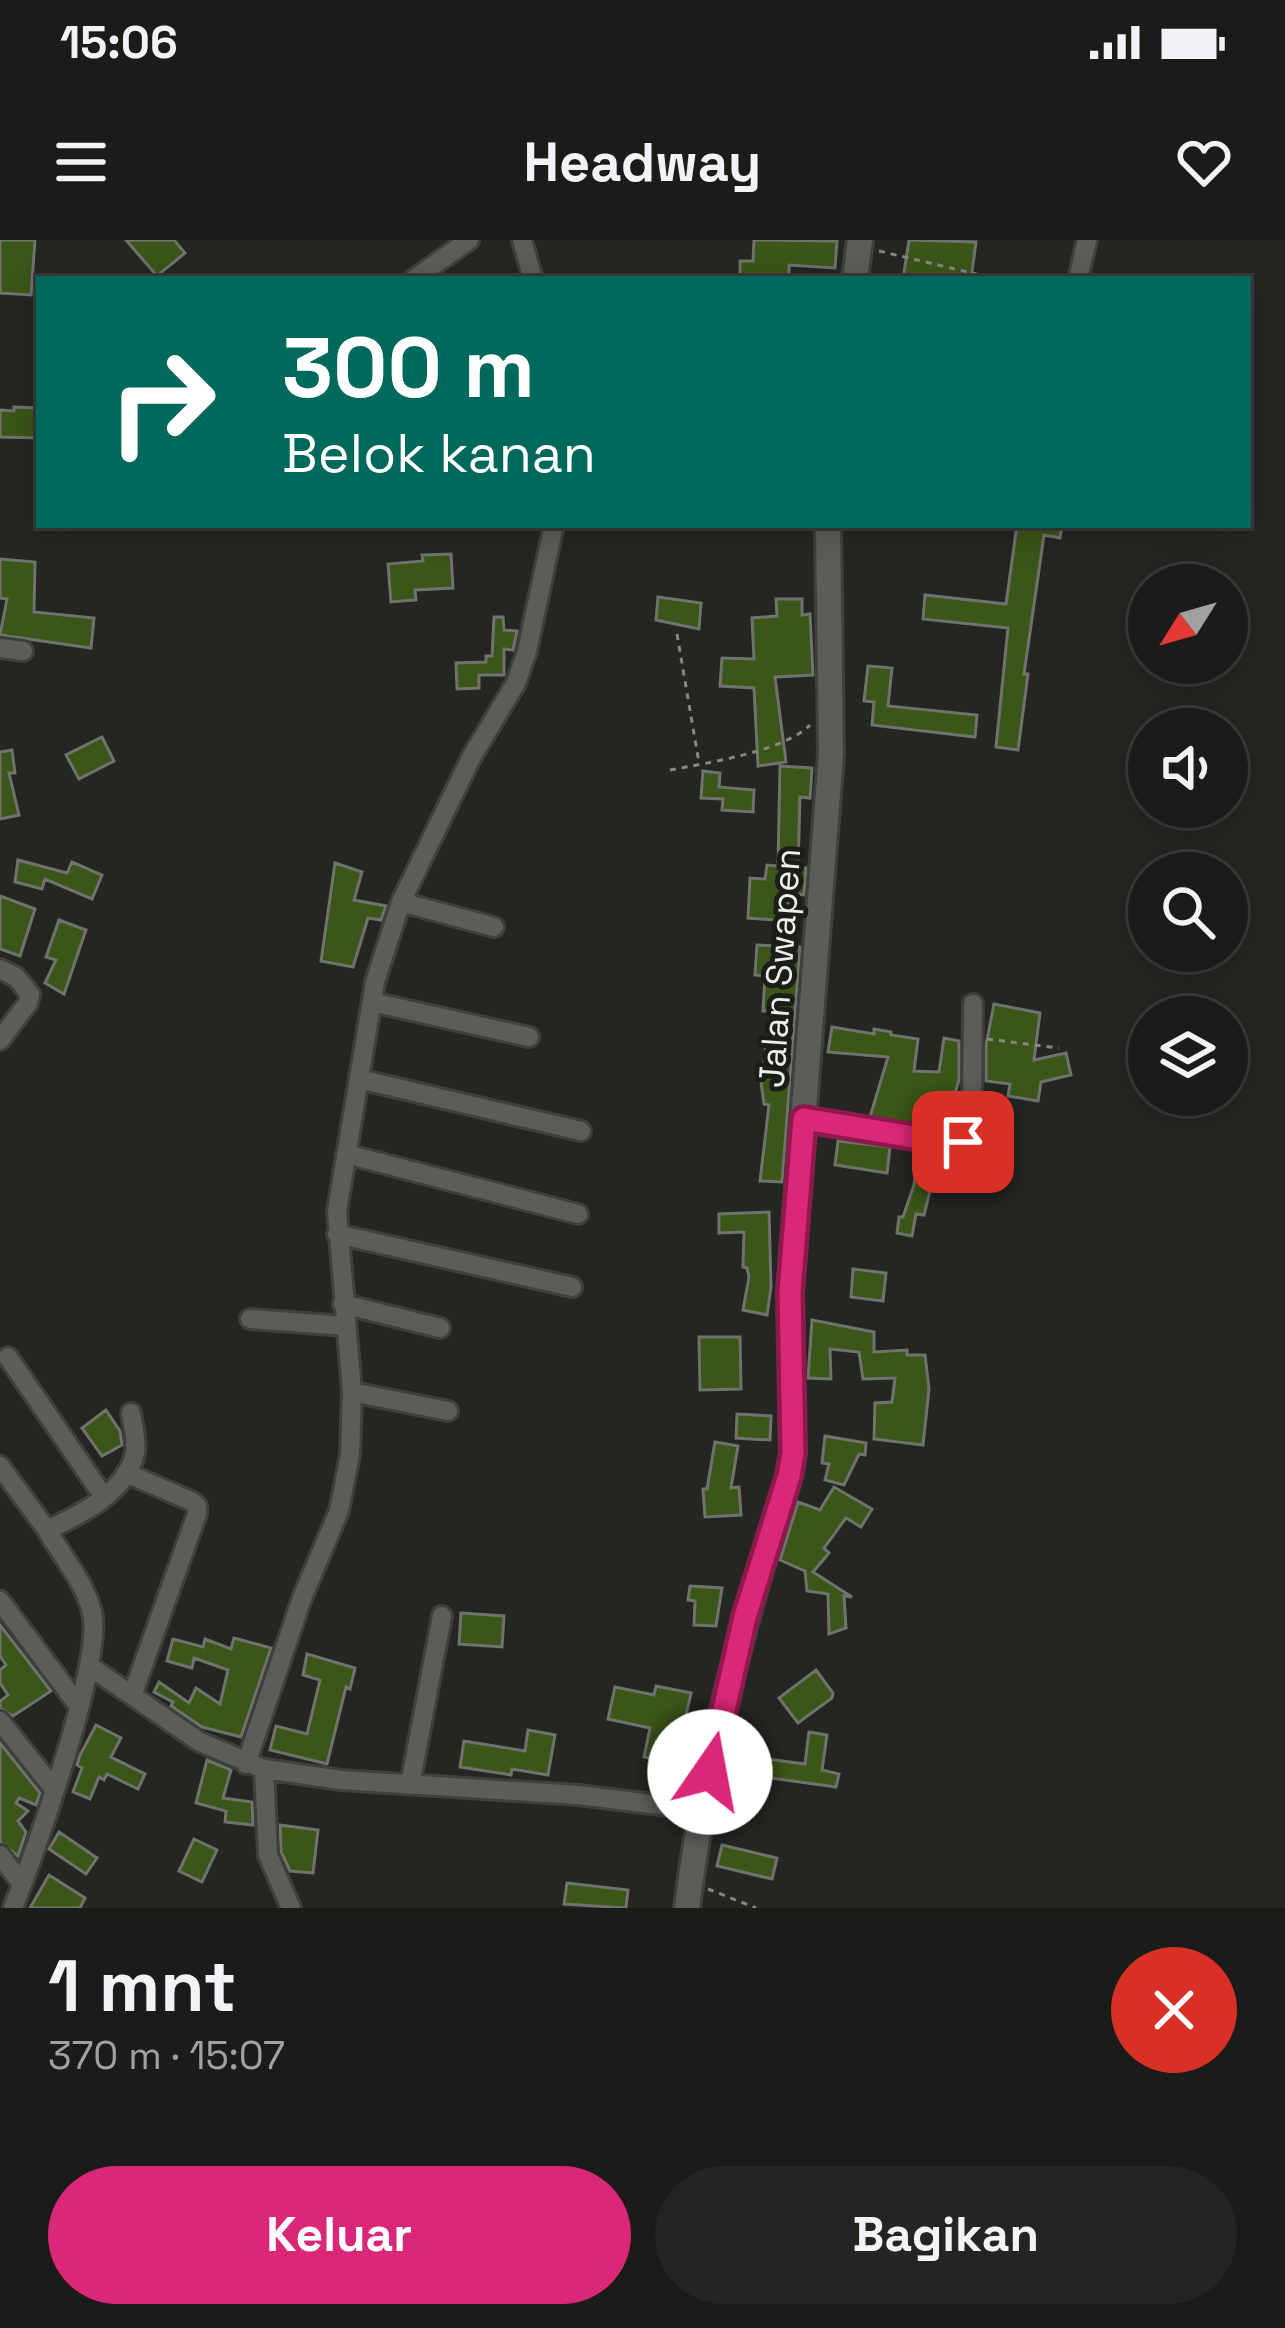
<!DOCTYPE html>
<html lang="id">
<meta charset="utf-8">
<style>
:root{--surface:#1b1c1a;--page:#242523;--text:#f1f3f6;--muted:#a0a1a2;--line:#393a39;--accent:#db2777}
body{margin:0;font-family:"Space Grotesk",sans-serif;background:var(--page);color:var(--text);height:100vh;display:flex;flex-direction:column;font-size:45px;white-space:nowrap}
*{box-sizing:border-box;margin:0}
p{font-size:39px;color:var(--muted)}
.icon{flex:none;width:66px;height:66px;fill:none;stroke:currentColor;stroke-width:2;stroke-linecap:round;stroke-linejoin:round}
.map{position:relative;height:1668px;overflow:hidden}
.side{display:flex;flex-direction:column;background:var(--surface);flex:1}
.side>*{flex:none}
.top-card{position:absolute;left:36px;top:36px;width:1215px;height:252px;border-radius:0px;box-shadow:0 6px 30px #0003,0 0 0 3px var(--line);background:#00695c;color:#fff;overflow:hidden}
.needle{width:78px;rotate:233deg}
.fabs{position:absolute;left:1128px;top:324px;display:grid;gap:24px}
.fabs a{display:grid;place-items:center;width:120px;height:120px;border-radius:50%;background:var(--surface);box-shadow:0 6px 30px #0003,0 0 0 3px var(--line);font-size:60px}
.pin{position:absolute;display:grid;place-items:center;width:102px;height:102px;color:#fff;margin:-51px;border-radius:24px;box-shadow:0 6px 18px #0006}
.me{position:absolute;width:132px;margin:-66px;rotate:12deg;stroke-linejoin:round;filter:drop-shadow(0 0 9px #0008)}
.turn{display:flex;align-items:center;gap:42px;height:252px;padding:0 48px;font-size:54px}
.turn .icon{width:156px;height:156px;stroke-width:2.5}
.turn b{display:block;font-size:84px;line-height:102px}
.round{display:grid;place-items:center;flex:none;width:126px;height:126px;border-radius:63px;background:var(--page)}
.overview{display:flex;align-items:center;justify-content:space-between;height:204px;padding:0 48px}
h1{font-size:72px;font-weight:800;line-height:90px}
.button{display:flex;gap:24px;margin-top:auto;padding:24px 48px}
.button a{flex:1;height:138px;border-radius:72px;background:var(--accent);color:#fff;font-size:48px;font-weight:800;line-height:138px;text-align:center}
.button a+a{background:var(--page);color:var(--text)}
.status{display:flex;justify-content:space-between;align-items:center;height:84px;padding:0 60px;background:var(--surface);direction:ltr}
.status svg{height:33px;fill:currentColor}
header{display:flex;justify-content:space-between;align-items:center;height:156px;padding:0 48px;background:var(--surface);font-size:54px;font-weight:800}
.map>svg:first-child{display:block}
.building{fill:#3a5618;stroke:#6f726d;stroke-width:3}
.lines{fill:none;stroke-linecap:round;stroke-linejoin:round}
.minor-casing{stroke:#3e403d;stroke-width:24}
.secondary-casing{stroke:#3e403d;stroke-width:30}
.path{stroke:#858783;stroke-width:3;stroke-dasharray:6 6;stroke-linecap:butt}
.minor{stroke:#5a5d58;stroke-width:18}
.secondary{stroke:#5a5d58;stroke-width:24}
.route-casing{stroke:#8e194d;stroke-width:30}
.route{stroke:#db2777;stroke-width:21}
.labels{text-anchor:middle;stroke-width:10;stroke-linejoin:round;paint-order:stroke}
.street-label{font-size:36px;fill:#eceeeb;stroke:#1b1d19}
</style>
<div class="status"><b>15:06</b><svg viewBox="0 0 49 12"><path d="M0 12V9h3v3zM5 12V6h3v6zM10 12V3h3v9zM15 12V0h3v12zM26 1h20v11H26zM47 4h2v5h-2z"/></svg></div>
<header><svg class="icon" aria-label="menu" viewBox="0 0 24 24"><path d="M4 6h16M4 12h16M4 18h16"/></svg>Headway<svg class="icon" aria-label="heart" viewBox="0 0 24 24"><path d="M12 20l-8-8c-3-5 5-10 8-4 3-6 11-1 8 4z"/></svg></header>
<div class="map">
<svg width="1285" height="1668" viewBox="0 0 1285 1668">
<rect width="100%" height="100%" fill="#242622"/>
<!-- building -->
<path class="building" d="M0,0H35L31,55L0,53Z
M126,0H174L185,13L157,36Z
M754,0L837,1L835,28L789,25V39H740V21H753Z
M909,0L976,2L971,39H903Z
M14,167L39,168V198L0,197V170L14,171Z
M1017,285H1062L1060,298L1044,295L1024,434H1028L1018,510L996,507L1008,388L923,379L925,355L1006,364Z
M451,314L453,348L415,350L416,360L391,362L388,324L423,321L422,315Z
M0,319L35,322L34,372L94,378L91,408L0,395L7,359L0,358Z
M658,357L701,363L699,389L656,380Z
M776,359H802V375L810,374L813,435L775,437L786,522L758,526L754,448L720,446L722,418L754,419L752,378L777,376Z
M494,377H503L504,390L517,391L513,410L504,409V435H479V448L457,449L456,423L486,422V416H492Z
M868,426L892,428L888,466L977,475L975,497L872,485L874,462L864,461Z
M102,497L114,521L79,539L66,515Z
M12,510L15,533H9L19,575L0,579V512Z
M780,526L812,528L810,558L800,557L798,628H806L804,655L789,654L788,681L748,678L750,638L765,639L767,625L778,626Z
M703,531L720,533L719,547L754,550L753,572L722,570L723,559L701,558Z
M18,620L67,633L72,622L102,635L92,659L45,639L42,649L15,642Z
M335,623L362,632L354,660L386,666L381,680L368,678L353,727L321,721Z
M0,656L35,669L20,716L0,709Z
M59,680L86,690L64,754L45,743L56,720L46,717Z
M757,705L800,707L782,942L760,941L769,865L764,864L761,842L771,771H763L765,736L755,735Z
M994,764L1040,773L1034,820L1066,813L1071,835L1041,842L1038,861L1008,856L1010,844L986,841V805Z
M832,787L874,794V789L891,792V795L918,799L914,831L939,832L944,798L959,801V840L950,870L953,871L949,890L870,877L888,817L828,812Z
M838,901L890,907L887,933L835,925Z
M918,912L954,918L971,913L982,915L979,932L950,921L947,945L932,943L924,975L916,974L912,996L897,993L899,977H903L914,945Z
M769,972L771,1047L767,1075L743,1070L749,1037L747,1028L743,1027L744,992L719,993V974Z
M853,1029L886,1033L883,1061L851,1057Z
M812,1080L874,1092V1112L907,1110V1115H925L929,1149L923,1205L874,1199L875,1163L892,1162L895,1138L863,1139L859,1112L830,1109L831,1139L808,1138Z
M699,1097H740L741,1149L700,1150Z
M106,1170L120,1191L122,1205L102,1216L82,1188Z
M737,1174L771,1176L770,1200L736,1198Z
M825,1196L866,1203L865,1215L859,1214L844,1245L825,1240L829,1224L822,1223Z
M715,1202L738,1206L731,1248L739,1247L741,1275L705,1277L703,1249H707Z
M834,1247L872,1269L861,1287L846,1278L824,1308L829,1313L813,1332L852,1357L844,1356L846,1388L829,1394L828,1354L807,1351L805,1331L780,1320L798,1262L820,1270Z
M690,1346L722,1348L716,1386L694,1385L695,1361L688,1360Z
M461,1373L504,1376L502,1407L459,1404Z
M0,1385L51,1451L13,1476L0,1468V1461L8,1455L0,1443V1430L6,1425L0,1416Z
M234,1398L271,1408L241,1497L202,1487L171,1466L173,1462L154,1452L159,1442L189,1463L196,1448L220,1464L228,1430L194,1418L192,1428L167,1421L173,1399L203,1407L205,1399L231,1409Z
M307,1414L355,1428L350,1449L346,1447L327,1524L270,1510L276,1486L307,1494L320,1440L303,1435Z
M816,1430L833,1453L832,1458L798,1483L779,1458Z
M656,1446L691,1453L675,1523L644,1517L650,1488L608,1479L615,1447L654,1455Z
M96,1485L121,1498L111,1517L145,1534L138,1549L107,1534L104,1540L99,1537L90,1559L73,1552L82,1528L77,1525L80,1515Z
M528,1490L555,1495L548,1535L512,1529L511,1535L460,1527L464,1501L525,1511Z
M809,1492L827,1495L822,1530L839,1534L836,1547L750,1535L752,1517L805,1524Z
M0,1503L40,1553L36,1565L19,1558L16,1563L28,1571L18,1581L26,1592L18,1616L0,1602Z
M207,1520L231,1530L223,1558L252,1562L253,1585L225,1582L226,1571L196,1563Z
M280,1585L318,1590L313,1633L290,1631L281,1612Z
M59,1592L97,1618L86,1634L49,1609Z
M194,1599L217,1610L202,1642L179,1631Z
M722,1605L777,1618L772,1639L717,1626Z
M49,1635L85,1658L80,1668H30Z
M567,1643L628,1650L626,1668L564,1664Z"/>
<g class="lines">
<!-- minor casing -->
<g class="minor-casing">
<path id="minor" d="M522,0L533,39
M414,39L469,0
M1078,39L1087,0
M0,408L23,411
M401,662L494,687
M0,729L16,737L30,754L28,763L0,800
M372,762L529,797
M359,839L581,891
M804,879L956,905L963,902L972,870L973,764
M346,914L578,974
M337,994L572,1047
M343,1064L440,1088
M250,1079L346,1086
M8,1117L104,1257
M352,1152L448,1171
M0,1226L47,1290
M126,1233L191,1261L197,1266V1274L133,1453
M0,1361L78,1465
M89,1426L200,1502L264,1529L341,1540L578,1555L701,1570
M0,1481L54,1549
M246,1524L302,1358L339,1271L350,1215L352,1152L337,971L375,742L401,662L471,518L516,443L527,411L554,285
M264,1529L268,1615L291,1668
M410,1545L442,1376
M0,1615L22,1644
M13,1668C34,1615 104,1420 92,1372C85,1343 62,1316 47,1290C80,1275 127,1252 135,1213C137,1200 133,1186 131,1173"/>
</g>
<!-- secondary casing -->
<g class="secondary-casing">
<path id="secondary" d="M855,39L860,0
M687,1668C705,1520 744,1377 789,1236L793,1213L790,1052L831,514L828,285"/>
</g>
<!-- path -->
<path class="path" d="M879,11L989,37
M677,394L699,523
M670,530C707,523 785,511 810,485
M987,799L1059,808
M708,1649L756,1668"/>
<!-- minor -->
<use href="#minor" class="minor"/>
<!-- secondary -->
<use href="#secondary" class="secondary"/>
</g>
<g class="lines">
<!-- route casing -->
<g class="route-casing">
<path id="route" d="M710,1532L745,1377L789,1236L793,1213L790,1052L804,879L956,904L963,902"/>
</g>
<!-- route -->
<use href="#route" class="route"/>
</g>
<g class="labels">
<!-- street labels -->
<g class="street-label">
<text transform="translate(779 728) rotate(-86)" y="13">Jalan Swapen</text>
</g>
</g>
</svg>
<div class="fabs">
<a><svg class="needle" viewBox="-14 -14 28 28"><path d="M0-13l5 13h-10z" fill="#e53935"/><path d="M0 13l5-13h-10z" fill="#a0a1a2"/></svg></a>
<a><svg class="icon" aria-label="sound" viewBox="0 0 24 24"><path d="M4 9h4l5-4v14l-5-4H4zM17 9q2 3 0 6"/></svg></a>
<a><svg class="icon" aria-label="search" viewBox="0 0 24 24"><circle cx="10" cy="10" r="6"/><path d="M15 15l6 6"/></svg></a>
<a><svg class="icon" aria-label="layers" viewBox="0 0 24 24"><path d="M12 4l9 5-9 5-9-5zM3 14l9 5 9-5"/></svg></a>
</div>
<div class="pin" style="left:963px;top:902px;background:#d93025"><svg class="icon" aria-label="arrive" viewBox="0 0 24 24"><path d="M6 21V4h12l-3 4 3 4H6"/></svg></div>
<svg class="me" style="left:710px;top:1532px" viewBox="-20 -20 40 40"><circle r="19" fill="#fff"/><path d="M0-13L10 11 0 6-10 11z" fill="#db2777"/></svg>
<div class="top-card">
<div class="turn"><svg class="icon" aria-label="right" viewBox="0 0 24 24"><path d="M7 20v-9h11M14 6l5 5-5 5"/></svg><div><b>300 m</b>Belok kanan</div></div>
</div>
</div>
<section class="side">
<div class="overview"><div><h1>1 mnt</h1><p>370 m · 15:07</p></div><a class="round" style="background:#d93025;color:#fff"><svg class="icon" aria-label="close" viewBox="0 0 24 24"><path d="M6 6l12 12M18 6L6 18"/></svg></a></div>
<div class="button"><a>Keluar</a><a>Bagikan</a></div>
</section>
